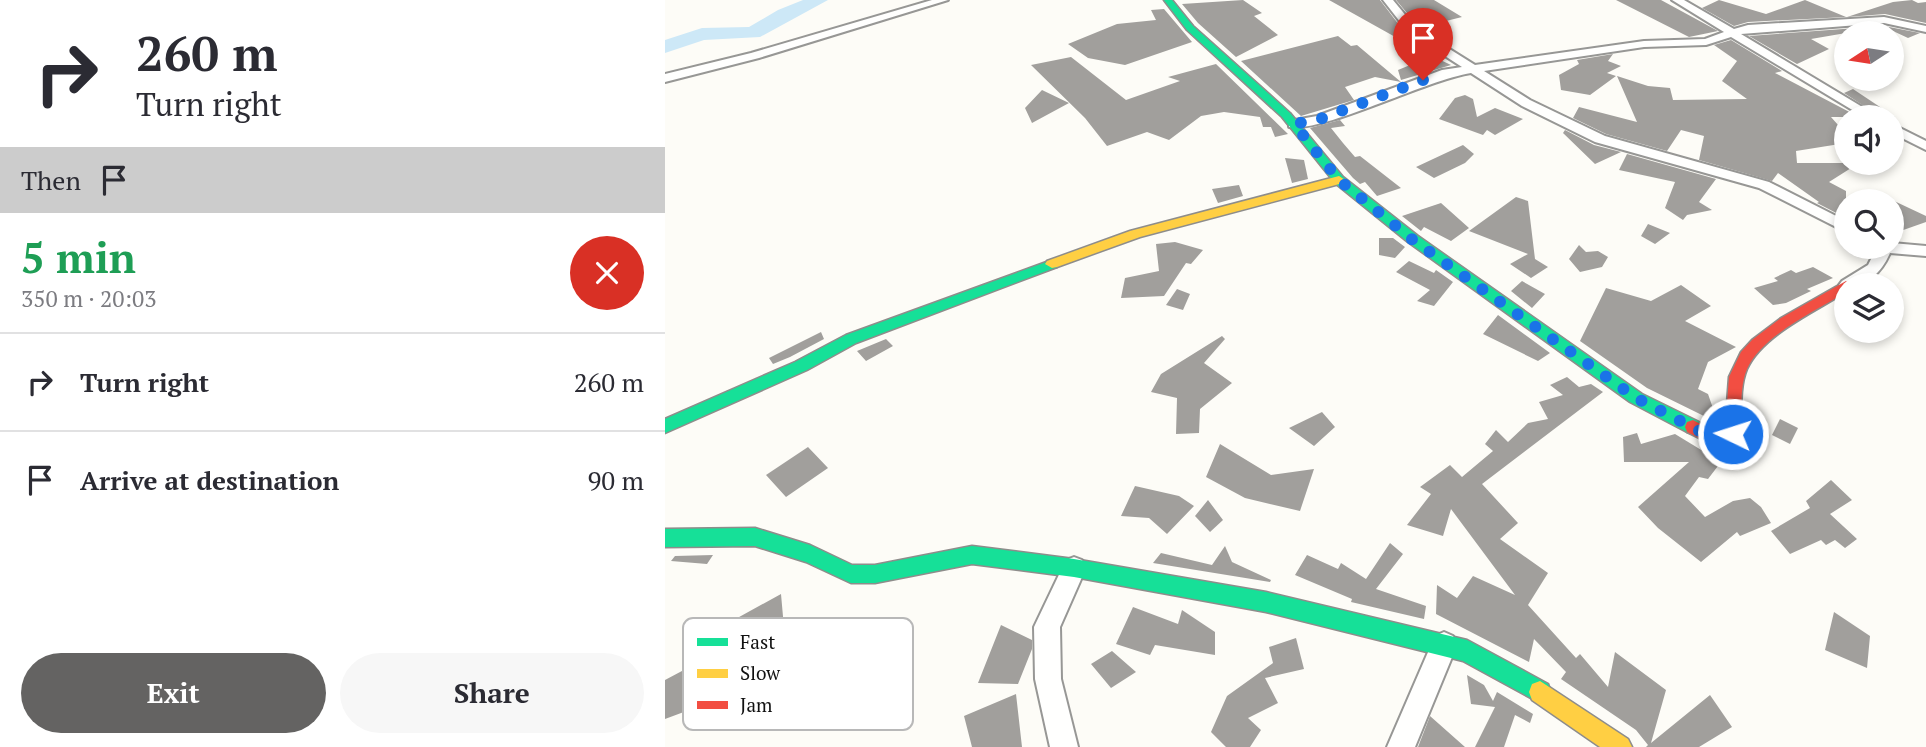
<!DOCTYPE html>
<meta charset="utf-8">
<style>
:root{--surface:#fff;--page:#f7f7f7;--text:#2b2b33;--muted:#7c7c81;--line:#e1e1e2;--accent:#646362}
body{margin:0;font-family:"PT Serif",serif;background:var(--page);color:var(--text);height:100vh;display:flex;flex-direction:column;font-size:26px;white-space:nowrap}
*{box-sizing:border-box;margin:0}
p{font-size:23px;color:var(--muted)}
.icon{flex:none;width:38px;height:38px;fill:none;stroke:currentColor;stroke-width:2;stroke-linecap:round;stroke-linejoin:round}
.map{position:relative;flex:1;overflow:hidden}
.side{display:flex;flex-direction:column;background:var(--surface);width:665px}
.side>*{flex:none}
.top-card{background:#fff;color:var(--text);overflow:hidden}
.needle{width:46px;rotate:258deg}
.tools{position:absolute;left:1169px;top:21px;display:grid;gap:14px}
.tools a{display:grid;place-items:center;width:70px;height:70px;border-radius:50%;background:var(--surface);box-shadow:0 4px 10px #0003;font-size:35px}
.pin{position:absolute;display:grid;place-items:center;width:60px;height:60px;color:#fff;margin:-72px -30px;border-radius:50% 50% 50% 0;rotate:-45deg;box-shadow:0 0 7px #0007}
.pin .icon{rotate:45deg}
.me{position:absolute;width:77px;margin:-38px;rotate:274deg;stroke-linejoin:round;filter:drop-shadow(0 0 5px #0008)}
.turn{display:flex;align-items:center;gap:24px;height:147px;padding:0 21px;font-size:32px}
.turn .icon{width:91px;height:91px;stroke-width:2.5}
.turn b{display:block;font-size:49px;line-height:60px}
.then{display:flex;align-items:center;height:66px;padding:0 21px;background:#0003;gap:14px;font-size:26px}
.round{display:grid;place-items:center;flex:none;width:74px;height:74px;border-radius:37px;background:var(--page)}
.head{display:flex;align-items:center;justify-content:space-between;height:119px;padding:0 21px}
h1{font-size:42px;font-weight:700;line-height:52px;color:#1e9e55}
.cta{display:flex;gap:14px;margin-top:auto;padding:14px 21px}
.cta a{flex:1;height:80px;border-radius:42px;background:var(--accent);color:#fff;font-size:28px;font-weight:700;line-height:80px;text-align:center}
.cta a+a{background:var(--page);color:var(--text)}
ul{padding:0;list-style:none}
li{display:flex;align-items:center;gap:21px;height:98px;padding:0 21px;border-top:2px solid var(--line)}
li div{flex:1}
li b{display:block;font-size:26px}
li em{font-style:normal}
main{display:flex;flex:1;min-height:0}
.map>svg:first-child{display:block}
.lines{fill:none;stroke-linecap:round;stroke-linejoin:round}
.river{fill:#cde8f7;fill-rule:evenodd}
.building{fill:#a19f9c}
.street-casing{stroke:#979795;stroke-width:4}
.fast-casing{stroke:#8e8d8b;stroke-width:3}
.slow-casing{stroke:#8e8d8b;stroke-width:3}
.jam-casing{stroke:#8e8d8b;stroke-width:3}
.street{fill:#fffffe;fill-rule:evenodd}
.fast{fill:#16e098;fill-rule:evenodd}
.slow{fill:#ffcf43;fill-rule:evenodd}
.jam{fill:#f24e42;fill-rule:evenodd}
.route{stroke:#1a73e8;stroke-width:12;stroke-dasharray:0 21.6}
.key{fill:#fff;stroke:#b8b8b8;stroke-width:2}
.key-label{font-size:19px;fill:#111}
</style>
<main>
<section class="side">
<div class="top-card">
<div class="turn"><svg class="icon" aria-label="right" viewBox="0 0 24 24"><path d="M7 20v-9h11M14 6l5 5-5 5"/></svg><div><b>260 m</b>Turn right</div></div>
<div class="then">Then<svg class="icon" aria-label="arrive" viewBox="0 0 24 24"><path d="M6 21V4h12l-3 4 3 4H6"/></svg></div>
</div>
<div class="head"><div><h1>5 min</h1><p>350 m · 20:03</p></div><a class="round" style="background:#d93025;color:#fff"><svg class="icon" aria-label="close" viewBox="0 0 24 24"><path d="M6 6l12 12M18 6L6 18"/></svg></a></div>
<ul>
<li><svg class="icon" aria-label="right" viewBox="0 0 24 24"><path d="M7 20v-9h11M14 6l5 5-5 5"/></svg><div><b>Turn right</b></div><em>260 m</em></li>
<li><svg class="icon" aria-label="arrive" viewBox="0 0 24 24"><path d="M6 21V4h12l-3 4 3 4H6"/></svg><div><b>Arrive at destination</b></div><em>90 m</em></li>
</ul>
<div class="cta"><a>Exit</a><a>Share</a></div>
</section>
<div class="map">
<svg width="1261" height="747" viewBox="0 0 1261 747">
<rect width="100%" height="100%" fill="#fdfcf7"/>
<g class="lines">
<!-- river -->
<path class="river" d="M138,0H163L95,37L39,40L0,53V40L37,28L84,27L113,10Z"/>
</g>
<!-- building -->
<path class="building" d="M578,0L597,13L589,16L613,35L571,57L533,23L517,4Z
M664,0H715L741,34L751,41L741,43Z
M731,0H769L797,17L765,25L784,33L769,37L753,26Z
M951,0H996L1053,31L1024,37Z
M1054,0L1101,14L1140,0L1181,17L1083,22L1069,26L1037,8Z
M1247,0L1253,3L1261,2V23L1220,14L1182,17L1228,2Z
M499,9L527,42L460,65L423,58L403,44L452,24L491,20L486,10Z
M1219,26L1255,33L1243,38L1228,31L1181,33L1146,39L1164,49L1132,64L1084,36Z
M673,36L686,46L692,45L736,82L710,77L680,87L689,100L636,116L576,61Z
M1066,40L1117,71L1110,73L1194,117H1166L1181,134V143L1131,151L1132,163H1194L1164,182L1181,191V218L1152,203L1154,202L1113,173L1107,181L1034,160L1039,136L1016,130L1002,151L941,134L908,118L914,107L972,122L952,76L983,86L1005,88L1008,100L1082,99L1057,81L1072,61L1049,45Z
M948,54L943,61L956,66L942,73L951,76L925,95L896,90L894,75L914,64L912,60Z
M767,56L786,65L736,80L733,70Z
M406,57L461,100L515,81L503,77L551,64L623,134L610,137L606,127H598L595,117L559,112L536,116L504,140L482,132L442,146L420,118L366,65Z
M1188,89L1230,117H1216L1179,93Z
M377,90L404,103L367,123L360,108Z
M800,95L808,99L812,117L830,108L858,119L830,135L822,130L818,135L774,119L790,98Z
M675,120L680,126L666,128L678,143L690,157L695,156L736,188L712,196L700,182L695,184L688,178L645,128Z
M900,130L929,145L956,152L930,164L898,133Z
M798,145L809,154L800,163L769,178L751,167Z
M962,154L1051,179L1034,202L1047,210L1022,215L1018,220L1000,208L1010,182L954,170Z
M620,158L639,160L643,179L627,183Z
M574,185L578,196L553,203L547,189Z
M851,197L863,201L870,259L883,267L866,278L845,264L863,254L804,231Z
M1227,200L1261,216V222L1227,234Z
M776,203L804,228L786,241L759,227L756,231L737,216Z
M983,224L1005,233L990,244L976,236Z
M714,238H728L740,247L730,258L714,255Z
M510,242L538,250L526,264L521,263L499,296L456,298L460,278L494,271L491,244Z
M914,245L921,252L933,251L943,257L937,267L915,272L904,259Z
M744,261L769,273L771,270L788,282L769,306L752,301L765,290L731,272Z
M1148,267L1168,278L1142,289L1146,291L1121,303L1108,305L1089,288L1113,281L1109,278L1126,270L1131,273Z
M857,281L880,294L867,308L846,291Z
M1016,285L1046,306L1020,321L1071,347L1043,362L1033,389L1043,394L1050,414L1043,418L982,388L915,341L941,288L986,301Z
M512,289L525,294L518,310L501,305Z
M833,315L885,353L873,361L818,334Z
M156,332L159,339L125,357L108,364L104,358Z
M557,336L560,339L539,363L567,383L535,409L534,433L511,434L512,398L486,392L496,374Z
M221,339L228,346L201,361L192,351Z
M902,377L914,387L926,384L938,392L817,484L853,523L835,539L883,573L863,605L911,658L915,654L943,687L950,652L1001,690L986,743L1045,695L1067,727L1034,747H981L983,745L971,730L896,679L901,672L869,639L864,662L771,614L772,585L792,598L808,576L850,595L786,509L778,536L742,525L766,494L755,487L785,465L797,477L828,451L820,444L831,430L843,442L863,423L883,419L874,402L898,395L885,385Z
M657,412L670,427L649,446L624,428Z
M1115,419L1133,428L1125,444L1107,435Z
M972,433L976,444L1010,434L1056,462L1043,479L1034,477L1020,496L1040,517L1068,501L1085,498L1096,507L1106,523L1075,536L1072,532L1036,562L993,528L973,507L1024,462H959L958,437Z
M555,444L606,475L649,469L635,511L580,498L541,477Z
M143,447L163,468L121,497L101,475Z
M1166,480L1187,500L1165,514L1192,539L1180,548L1170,540L1161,545L1156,540L1125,554L1106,531L1145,508L1141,501Z
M470,486L514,496L529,506L502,534L484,518L456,516Z
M543,500L558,520L545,532L530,516Z
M725,543L738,554L711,589L761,606L759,619L686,602L687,599L630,575L642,555L673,569L676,563L701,579Z
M560,546L567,562L606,580L605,582L488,563L496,553L547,565Z
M48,555L42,564L6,561L10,556Z
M116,594L120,639L65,668L47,632Z
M468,607L513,624L517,610L550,632V655L490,645L485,655L451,644Z
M1169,612L1205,636L1202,668L1160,650Z
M336,625L367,640V649L353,684L313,683Z
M631,638L639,669L600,678L613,703L583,718L596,730L585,747H561L546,732L562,696L608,663L604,647Z
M447,651L471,672L446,688L426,664Z
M32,663L43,703L0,719V680Z
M802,675L819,685L828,701L832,692L868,714L865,723L850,715L839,747H810L830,707L806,704Z
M351,694L357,747H307L299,716Z
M765,716L800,747H753Z"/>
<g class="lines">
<!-- street casing -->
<g class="street-casing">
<path id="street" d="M267,0H283L94,58L0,82V74L86,53Z
M718,0H728L751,28L810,65L979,41L1040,39L1059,32L1007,0H1019L1069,29L1083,25L1219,17L1261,26V32L1219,23L1076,34L1214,117H1199L1066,37L1041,45L979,47L819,71L865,100L940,136L1104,182L1181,221V232L1094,188L930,142L857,106L806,73C761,80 658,133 624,127V121L652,116L777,70L797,67L743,32Z
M1227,124L1261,141V150L1227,133Z
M1227,243L1261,246V256L1225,253C1216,273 1204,285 1181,285V290L1177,289L1174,285L1177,281L1203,265L1210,251L1207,247H1227Z
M409,557L417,560L421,568L395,627L396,679L413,747H385L370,679L369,627L401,560Z
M779,632L788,636L792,645L750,747H722L770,636Z"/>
</g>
<!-- fast casing -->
<g class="fast-casing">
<path id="fast" d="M499,0H507L528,26L625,113L678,177L753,236L977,394L1034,422L1036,427L1034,432L1028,434L1022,432L965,402L743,242L670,183L617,117L522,30Z
M387,260L394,264L392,267L191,343L142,370L0,433V419L130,362L181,335Z
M90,528L145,545L187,565H210L307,546L409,559L601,592L802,640L883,684L886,692L883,700L875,703L798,661L601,612L409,577L307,564L210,583H186L141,562L90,546L0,547V529Z"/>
</g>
<!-- slow casing -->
<g class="slow-casing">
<path id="slow" d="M674,176L680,180L678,183L475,237L392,267L387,268L380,264L382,261L465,231Z
M875,681L963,739L967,747H935L867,700L864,692L867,684Z"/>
</g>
<!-- jam casing -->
<g class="jam-casing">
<path id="jam" d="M1181,281L1188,285H1181V292C1151,311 1097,335 1082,369C1074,388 1077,413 1076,434L1074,439L1054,448L1022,432L1020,427L1022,422L1028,420L1054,433L1060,430L1064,377L1076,352L1087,340L1116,318Z"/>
</g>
<!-- street -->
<use href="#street" class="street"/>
<!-- fast -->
<use href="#fast" class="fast"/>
<!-- slow -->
<use href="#slow" class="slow"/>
<!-- jam -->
<use href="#jam" class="jam"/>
</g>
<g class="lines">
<!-- route -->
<path class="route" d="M758,80L655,119L629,124L674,180L748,240L971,398L1054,441L1068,434"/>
</g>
<!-- legend -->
<rect x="18" y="618" width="230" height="112" rx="10" class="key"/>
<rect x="32" y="638" width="31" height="8" fill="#16e098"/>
<rect x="32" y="669" width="31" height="9" fill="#ffcf43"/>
<rect x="32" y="701" width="31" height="8" fill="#f24e42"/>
<g class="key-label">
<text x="75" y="649">Fast</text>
<text x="75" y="680">Slow</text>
<text x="75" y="712">Jam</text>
</g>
</svg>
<div class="tools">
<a><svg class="needle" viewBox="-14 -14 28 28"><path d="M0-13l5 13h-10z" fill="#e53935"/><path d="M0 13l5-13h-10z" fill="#7c7c81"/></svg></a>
<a><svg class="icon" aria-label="sound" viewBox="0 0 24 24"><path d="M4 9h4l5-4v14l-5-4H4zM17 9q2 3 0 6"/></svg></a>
<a><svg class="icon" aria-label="search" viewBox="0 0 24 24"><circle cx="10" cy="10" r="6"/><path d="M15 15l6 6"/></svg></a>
<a><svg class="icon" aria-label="layers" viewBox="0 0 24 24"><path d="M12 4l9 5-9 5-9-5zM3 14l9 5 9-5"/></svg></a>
</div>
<div class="pin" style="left:758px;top:80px;background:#d93025"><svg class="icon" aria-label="arrive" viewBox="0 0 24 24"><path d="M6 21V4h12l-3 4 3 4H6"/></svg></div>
<svg class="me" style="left:1068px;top:434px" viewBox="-20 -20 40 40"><circle r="17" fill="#1a73e8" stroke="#fff" stroke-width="3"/><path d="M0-11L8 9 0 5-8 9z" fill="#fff"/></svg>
</div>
</main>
